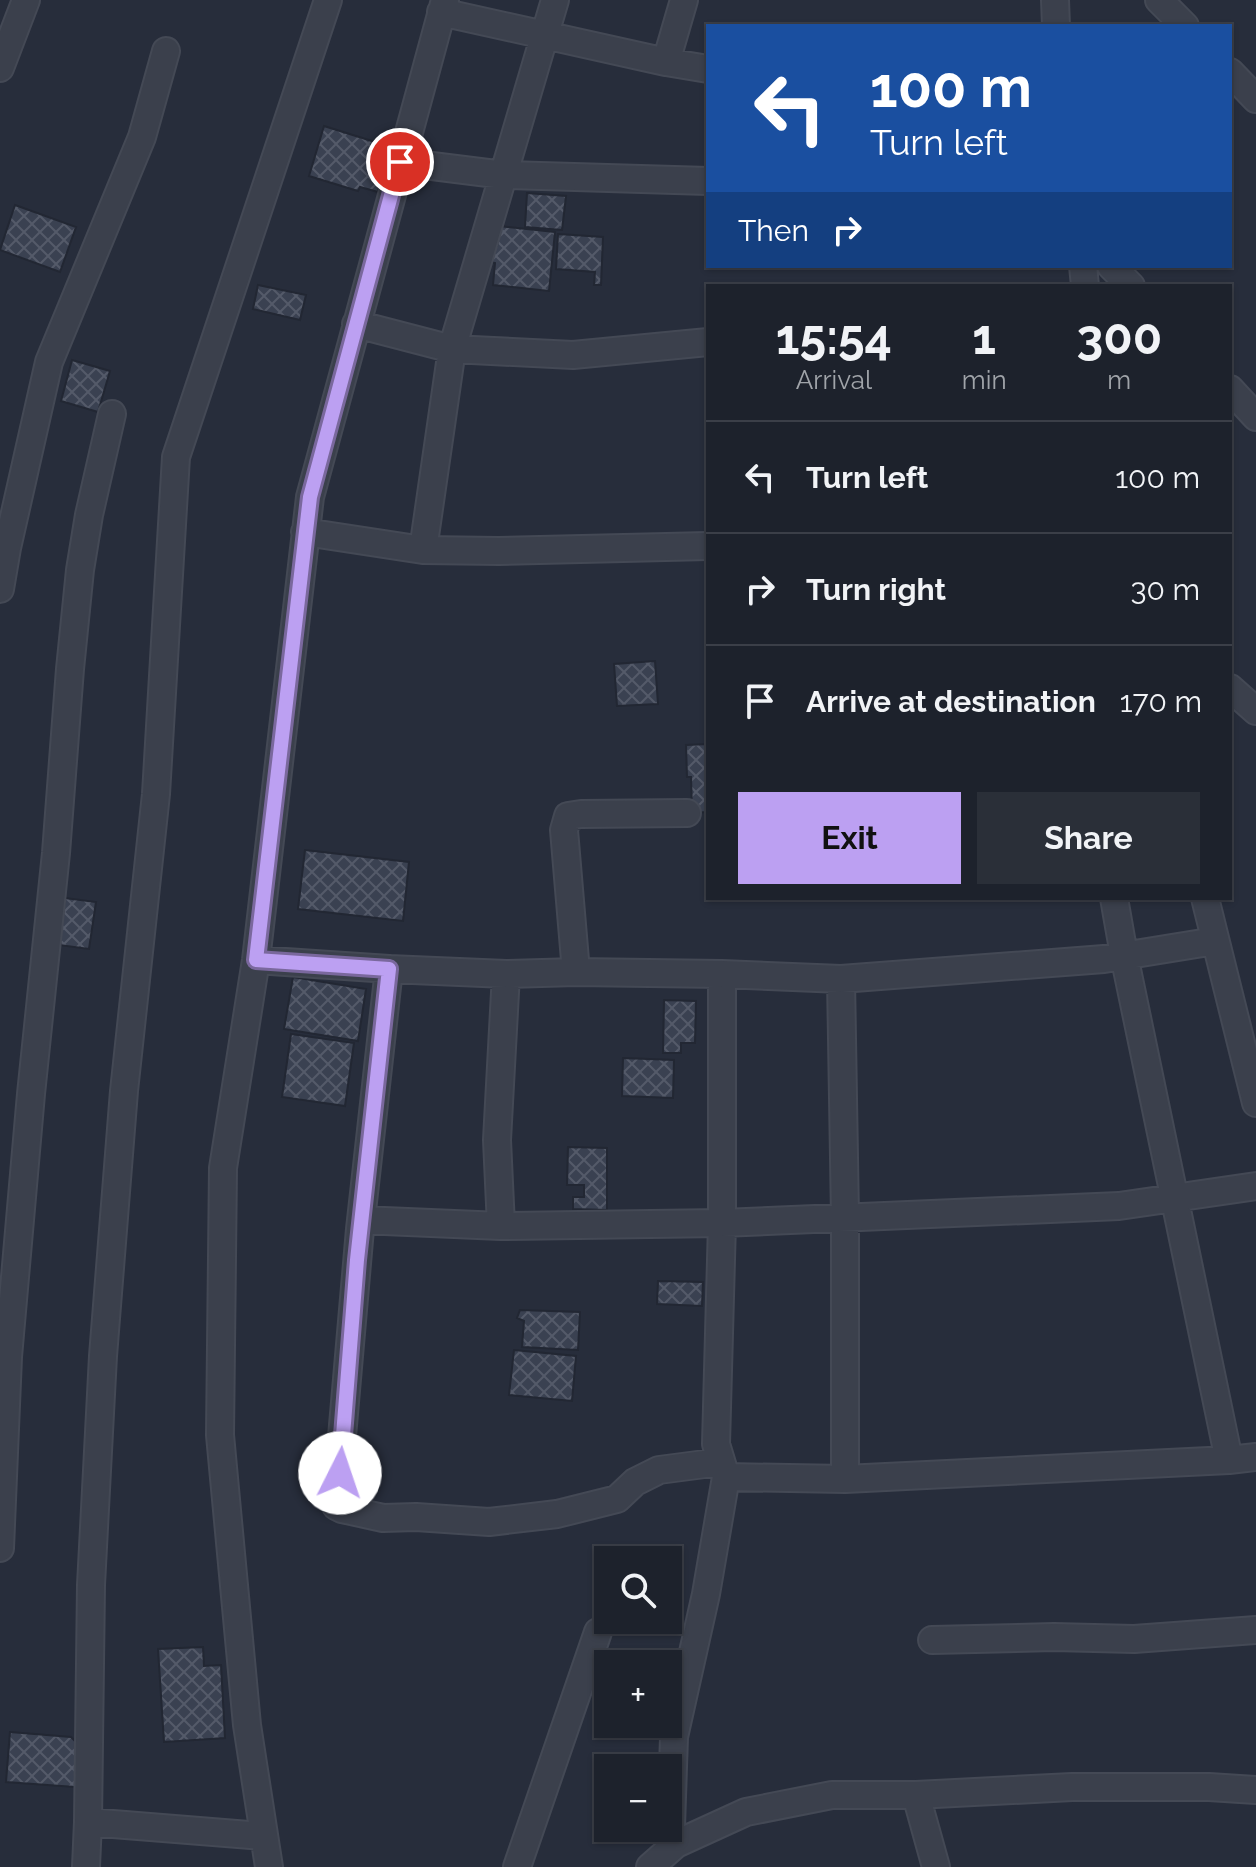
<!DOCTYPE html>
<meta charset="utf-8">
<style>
:root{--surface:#1d222c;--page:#2a2f38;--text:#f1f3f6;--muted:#a0a4a9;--line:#3b3f48;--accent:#bca0f2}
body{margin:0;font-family:Raleway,sans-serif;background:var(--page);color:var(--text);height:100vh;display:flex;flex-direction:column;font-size:30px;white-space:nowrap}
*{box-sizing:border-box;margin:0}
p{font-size:26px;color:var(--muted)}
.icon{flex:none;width:44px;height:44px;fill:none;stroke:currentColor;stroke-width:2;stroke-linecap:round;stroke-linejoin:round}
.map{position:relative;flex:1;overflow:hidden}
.details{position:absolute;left:706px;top:284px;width:526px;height:616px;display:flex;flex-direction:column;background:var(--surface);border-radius:0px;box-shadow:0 2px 6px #0004,0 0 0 2px var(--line)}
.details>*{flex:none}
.banner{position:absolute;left:706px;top:24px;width:526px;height:244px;border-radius:0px;box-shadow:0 2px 6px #0004,0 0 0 2px var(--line);background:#1a4fa0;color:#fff;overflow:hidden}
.tools{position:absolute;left:594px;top:1546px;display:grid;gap:16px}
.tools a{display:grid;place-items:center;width:88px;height:88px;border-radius:0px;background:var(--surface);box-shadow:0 2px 6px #0004,0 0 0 2px var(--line);font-size:40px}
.pin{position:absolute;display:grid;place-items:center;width:68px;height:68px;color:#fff;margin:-34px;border:4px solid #fff;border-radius:50%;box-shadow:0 2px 8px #0007}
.me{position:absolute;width:88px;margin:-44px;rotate:4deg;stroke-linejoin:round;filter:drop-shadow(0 0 6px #0008)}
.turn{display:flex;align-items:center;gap:28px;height:168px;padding:0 32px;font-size:36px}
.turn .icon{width:104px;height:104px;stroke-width:2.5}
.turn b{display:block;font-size:56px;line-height:68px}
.then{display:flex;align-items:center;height:76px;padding:0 32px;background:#0003;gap:16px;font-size:30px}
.eta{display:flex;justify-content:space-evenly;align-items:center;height:136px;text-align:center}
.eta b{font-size:48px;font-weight:700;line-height:56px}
.primary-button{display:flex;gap:16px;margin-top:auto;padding:16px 32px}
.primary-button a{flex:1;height:92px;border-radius:0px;background:var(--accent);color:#111;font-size:32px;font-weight:700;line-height:92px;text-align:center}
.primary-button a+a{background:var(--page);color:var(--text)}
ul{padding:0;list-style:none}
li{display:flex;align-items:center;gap:24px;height:112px;padding:0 32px;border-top:2px solid var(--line)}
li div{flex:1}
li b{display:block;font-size:30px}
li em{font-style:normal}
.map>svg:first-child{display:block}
.building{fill:url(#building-cross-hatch);stroke:#222733;stroke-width:2}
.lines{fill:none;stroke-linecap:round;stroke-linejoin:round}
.minor-casing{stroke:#444955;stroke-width:30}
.minor{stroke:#3b404c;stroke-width:26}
.route-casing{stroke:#7a689d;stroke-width:20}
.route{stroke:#bca0f2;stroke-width:14}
</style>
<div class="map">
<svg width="1256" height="1867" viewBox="0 0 1256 1867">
<defs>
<pattern id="building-cross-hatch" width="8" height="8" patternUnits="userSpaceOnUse" patternTransform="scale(2)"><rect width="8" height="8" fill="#3a4151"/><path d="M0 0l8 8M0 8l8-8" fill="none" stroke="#545a69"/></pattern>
</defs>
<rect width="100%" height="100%" fill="#272d3b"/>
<!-- building -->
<path class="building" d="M324,126L391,147L378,192L360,187L358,191L309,176Z
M527,193L566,196L562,230L525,227Z
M15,205L76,227L60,272L0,250Z
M499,226L555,232L549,291L493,285L495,263L490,262L492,246H497Z
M558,234L603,237L601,285H594L595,272L556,269Z
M258,285L306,295L300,320L253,309Z
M72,360L110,371L98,412L61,401Z
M655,661L658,704L617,706L614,664Z
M708,744V812L692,813L691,777H687L686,745Z
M305,850L409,862L403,921L298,909Z
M65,898L96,902L89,949L59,945Z
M293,977L366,989L358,1041L284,1029Z
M664,1000L696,1001L695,1043H681V1053H663Z
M291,1034L354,1043L345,1106L282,1097Z
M623,1058L674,1060L673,1098L622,1096Z
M568,1147L607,1148V1210L573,1209V1197H584V1185H567Z
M658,1281L703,1282L702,1306L657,1304Z
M520,1310L580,1312L578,1350L522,1347L524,1321L517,1318Z
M514,1350L576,1356L572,1401L509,1395Z
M203,1647L204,1666L221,1665L225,1738L164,1742L158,1649Z
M10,1732L71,1737L75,1741L77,1762L75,1787L6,1782Z"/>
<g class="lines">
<!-- minor casing -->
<g class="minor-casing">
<path id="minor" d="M1055,0L1056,26
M1159,0L1185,26
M441,12L666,62L708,69
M666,62L684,0
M0,68L26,0
M1230,72L1256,99
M400,162L504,175L708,181
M1083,266L1085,286
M1111,266L1131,286
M356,324L452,349L573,355L708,342
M1230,389L1256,417
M305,532L423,550L452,349L555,0
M423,550L499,551L708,546
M0,589L7,548L49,362L142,137L166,51
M1230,688L1256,711
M1114,898L1124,955L1229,1460
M1205,898L1256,1103
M256,960L389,969L506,974L576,972L722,974L841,979L1104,959L1215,941
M389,969L360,1229L336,1506L342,1509L383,1518L416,1517L489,1522L557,1514L617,1499L635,1482L659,1470L720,1462
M576,972L564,830L568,816L581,814L687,813
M722,974V1223L716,1444L726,1477
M841,979L845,1217V1479
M361,1220L501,1226L722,1223L1119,1206L1256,1186
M501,1226L497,1140L506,974
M0,1548L8,1357L31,1094L56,853L70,669L80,570L89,515L112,414
M932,1640L1054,1637L1134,1639L1256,1630
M916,1795L936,1867
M88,1822L263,1836
M676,1844L671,1827L674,1737L706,1594L726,1477L845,1479L1229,1460L1256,1457
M86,1867L88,1822L91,1585L103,1356L124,1091L156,794L176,457L328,0
M269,1867L247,1725L220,1435L223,1168L256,960L310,497L445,0
M517,1867L598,1632
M650,1867L676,1844L746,1812L832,1795H916L1072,1787H1209L1256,1790"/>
</g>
<!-- minor -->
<use href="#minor" class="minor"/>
</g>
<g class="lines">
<!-- route casing -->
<g class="route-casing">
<path id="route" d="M340,1473L357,1260L389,969L256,960L310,497L400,162"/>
</g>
<!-- route -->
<use href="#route" class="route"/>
</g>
</svg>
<div class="tools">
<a><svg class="icon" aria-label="search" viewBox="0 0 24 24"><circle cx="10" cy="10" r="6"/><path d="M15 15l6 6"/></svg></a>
<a>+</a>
<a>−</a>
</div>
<div class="pin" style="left:400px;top:162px;background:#d93025"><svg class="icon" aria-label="arrive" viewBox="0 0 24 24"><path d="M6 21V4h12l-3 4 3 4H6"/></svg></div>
<svg class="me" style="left:340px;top:1473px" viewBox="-20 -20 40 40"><circle r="19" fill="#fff"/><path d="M0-13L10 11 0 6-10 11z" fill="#bca0f2"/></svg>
<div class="banner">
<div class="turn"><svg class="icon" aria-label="left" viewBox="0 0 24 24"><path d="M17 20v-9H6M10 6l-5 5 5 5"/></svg><div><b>100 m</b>Turn left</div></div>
<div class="then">Then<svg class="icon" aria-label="right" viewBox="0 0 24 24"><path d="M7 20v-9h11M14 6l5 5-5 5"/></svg></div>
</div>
<section class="details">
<div class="eta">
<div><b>15:54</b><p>Arrival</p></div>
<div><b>1</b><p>min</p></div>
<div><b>300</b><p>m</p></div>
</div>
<ul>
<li><svg class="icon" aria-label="left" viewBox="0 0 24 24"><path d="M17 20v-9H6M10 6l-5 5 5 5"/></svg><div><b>Turn left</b></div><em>100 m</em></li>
<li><svg class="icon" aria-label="right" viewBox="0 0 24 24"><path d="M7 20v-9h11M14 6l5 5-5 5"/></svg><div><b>Turn right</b></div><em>30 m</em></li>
<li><svg class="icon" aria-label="arrive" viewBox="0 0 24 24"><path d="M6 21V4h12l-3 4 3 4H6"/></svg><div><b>Arrive at destination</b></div><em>170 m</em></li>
</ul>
<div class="primary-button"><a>Exit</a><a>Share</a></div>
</section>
</div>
